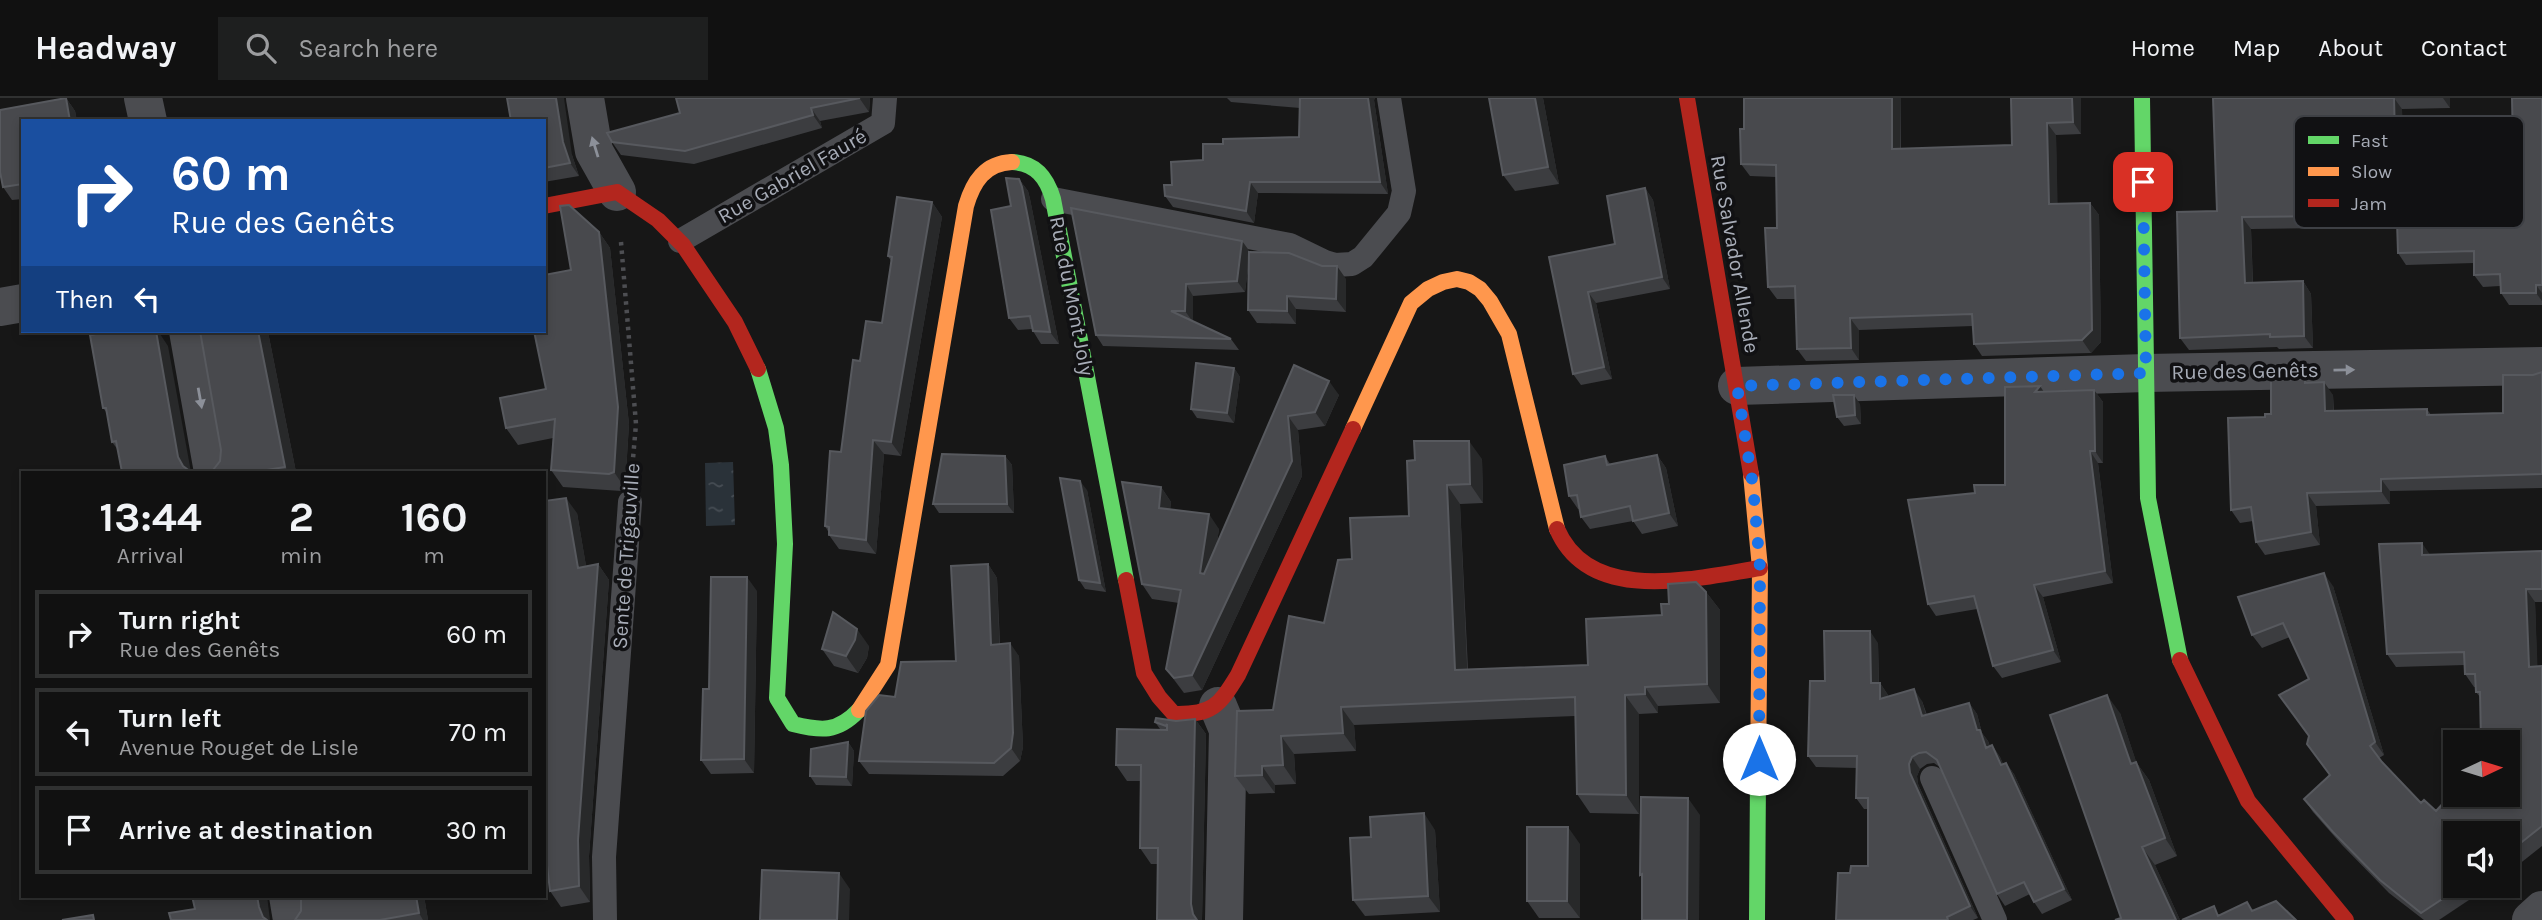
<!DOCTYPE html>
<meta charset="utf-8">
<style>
:root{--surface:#111;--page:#1e1f1f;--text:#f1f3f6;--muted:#9c9d9f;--line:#303131}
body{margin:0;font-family:Karla,sans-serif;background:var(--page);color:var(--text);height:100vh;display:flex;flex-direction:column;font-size:26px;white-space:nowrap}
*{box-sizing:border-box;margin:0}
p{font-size:23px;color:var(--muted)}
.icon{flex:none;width:38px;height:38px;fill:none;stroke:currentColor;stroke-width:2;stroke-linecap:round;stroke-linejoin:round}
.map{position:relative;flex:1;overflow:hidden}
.side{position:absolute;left:21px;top:373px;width:525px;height:427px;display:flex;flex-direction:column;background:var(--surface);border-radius:0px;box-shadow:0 4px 10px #0003,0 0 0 2px var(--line)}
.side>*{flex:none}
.top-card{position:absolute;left:21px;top:21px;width:525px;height:214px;border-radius:0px;box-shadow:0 4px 10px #0003,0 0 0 2px var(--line);background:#1a4fa0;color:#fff;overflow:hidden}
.needle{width:46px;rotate:86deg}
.fabs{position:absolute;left:2443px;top:632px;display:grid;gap:14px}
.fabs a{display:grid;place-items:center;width:77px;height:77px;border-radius:0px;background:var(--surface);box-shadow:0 4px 10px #0003,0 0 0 2px var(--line);font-size:35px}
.pin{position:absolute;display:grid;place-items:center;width:60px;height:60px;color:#fff;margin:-30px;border-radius:14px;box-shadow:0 4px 10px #0006}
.me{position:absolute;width:77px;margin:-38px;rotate:0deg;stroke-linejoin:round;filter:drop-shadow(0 0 5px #0008)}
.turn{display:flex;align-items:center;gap:24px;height:147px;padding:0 35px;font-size:32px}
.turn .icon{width:91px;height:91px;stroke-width:2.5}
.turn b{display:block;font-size:49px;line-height:60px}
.then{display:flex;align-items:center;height:66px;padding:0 35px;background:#0003;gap:14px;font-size:26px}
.eta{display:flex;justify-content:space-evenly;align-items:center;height:119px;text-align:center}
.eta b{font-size:42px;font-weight:700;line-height:49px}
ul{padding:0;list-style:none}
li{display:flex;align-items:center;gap:21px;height:88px;margin:0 14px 10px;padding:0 21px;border:4px solid var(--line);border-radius:0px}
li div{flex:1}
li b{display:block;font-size:26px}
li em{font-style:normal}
header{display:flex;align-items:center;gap:42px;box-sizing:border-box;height:98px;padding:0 35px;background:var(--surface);border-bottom:2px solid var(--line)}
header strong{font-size:33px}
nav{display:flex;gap:38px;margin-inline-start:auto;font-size:24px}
.search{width:490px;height:63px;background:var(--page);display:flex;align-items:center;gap:18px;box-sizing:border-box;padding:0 24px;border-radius:0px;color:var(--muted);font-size:26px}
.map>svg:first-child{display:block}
.water{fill:url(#water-ripples)}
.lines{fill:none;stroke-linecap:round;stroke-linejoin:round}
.path{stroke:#4d4e52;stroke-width:4.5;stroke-dasharray:3.5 5;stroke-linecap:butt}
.lane{stroke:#4b4c50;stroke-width:24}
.street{stroke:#4b4c50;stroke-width:38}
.fast{stroke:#63d668;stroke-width:16}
.slow{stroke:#ff974d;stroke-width:16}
.jam{stroke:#b3261e;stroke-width:16}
.wall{fill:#3c3d40}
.shaded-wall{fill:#28292a}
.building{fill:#48494d;stroke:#57595e;stroke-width:2}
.oneway{fill:#8c9099}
.route{stroke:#1a73e8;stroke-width:12;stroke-dasharray:0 21.6}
.labels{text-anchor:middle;stroke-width:7;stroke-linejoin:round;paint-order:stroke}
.street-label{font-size:21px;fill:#a8adb8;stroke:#111113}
.key{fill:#111113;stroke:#3e4045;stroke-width:2}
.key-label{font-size:19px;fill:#a8adb8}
</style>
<header>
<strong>Headway</strong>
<div class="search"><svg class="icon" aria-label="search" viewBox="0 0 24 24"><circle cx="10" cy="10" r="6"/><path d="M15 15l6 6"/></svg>Search here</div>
<nav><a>Home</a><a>Map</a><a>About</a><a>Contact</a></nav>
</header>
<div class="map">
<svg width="2542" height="822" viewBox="0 0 2542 822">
<defs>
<pattern id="water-ripples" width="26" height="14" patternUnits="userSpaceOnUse" patternTransform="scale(1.75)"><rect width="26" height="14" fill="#2a3239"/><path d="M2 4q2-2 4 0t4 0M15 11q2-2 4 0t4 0" fill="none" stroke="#464d54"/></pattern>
</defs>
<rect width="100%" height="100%" fill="#171717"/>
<!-- water -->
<path class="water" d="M733,364L735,427L706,428L705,365Z"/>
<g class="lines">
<!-- path -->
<path class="path" d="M621,144L636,326L632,372"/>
<!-- lane -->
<path class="lane" d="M1053,101L1290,147L1325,164L1335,167L1352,166L1363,159L1399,115L1404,93L1389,0
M680,143L883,25L885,0
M1932,680L1995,822
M605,822L604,759L630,404"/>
<!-- street -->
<path class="street" d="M143,0L148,23
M585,0L594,53L617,94
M0,209L23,205
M188,233L213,374
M1737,288L2146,275L2542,268
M1218,608L1228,632L1224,822
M288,798L292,822
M2531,822L2542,812"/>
<!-- fast -->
<path class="fast" d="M2142,0L2148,400L2180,562
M1012,64C1036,65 1047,80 1053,101L1126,482
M758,271L776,330L781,367L785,446L777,600L793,626C821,633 837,635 859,612
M1757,822L1758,679"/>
<!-- slow -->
<path class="slow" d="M1353,331L1411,205L1428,191L1443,184L1457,181L1469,184L1480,191L1490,203L1509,236L1557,431
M1751,376L1760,470L1758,679
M859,612L888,567L966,108C973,84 985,65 1012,64"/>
<!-- jam -->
<path class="jam" d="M1687,0L1751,376
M544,108L617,94L658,122L683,147L735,224L758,271
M1557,431C1590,508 1696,480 1760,470
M1126,482L1144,575L1159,599L1174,616C1212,617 1219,608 1238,577L1353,331
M2180,562L2248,703L2346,822"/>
</g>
<!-- wall -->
<path class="wall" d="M66,0L75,13L77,23H23V101L12,102L3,89L0,74V12Z
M676,0H870L869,14L820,23L822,30L694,66L621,57L612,44L680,15Z
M1227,0H1375L1374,2L1388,96L1258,95L1254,125L1173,109L1165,98L1172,87L1223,46L1299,39L1300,10L1231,4Z
M1489,0H1543L1559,86L1515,93L1503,77Z
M1901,0V51L2012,47L2011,0H2081V36L2056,37L2057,106L2090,105L2099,117L2101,244L2091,255L1982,258L1974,246L1973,228L1859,232V262L1806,263L1797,251L1796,201H1777L1768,189L1777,130L1776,79L1750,78L1741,66L1744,31Z
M2213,0H2450V10L2402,11L2405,123L2464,121L2513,48L2542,0V207H2509L2501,195L2500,188L2483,189L2474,177V165L2406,167L2398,155L2397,129L2251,131L2253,185L2303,183L2311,196L2313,250L2279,251L2277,249L2189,252L2180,240L2217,113Z
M544,23L572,57L579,78L544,84Z
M1019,81L1028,93L1030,101L1059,246H1041L1033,233L1032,231L1018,232L1009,220L1011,108Z
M1645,90L1653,102L1670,191L1596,205L1612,281L1581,287L1573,276L1549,159L1615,146Z
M932,104L942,119L901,358L884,356L876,456L839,451L829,437V435L825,428L860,263L882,225L891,163L888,158Z
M599,134L610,150L629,326L625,390L621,393L563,389L551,372L553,340L518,347L506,330L546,291L571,172Z
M1242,143L1250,154L1346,181V214L1296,211V226L1257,225L1248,212L1249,162L1245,194L1193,198V223L1231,241L1239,252L1103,248L1096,237Z
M200,233H273L268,234L296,374H208L213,372L220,363L221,352Z
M168,248L118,352L112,344L107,315L103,310Z
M1294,267L1339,297L1325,328L1298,332L1302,378L1202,592L1184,595L1166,571L1179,505L1152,501L1142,486L1161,389L1171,404L1170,412L1219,431L1216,450Z
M1234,270L1240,279L1234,325L1197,320L1191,311Z
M2542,274V390L2390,393V406L2316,408L2320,447L2265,457L2256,444L2253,423L2240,425L2231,412L2265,319L2271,316L2307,284L2333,297L2334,313L2427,311L2431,317L2503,315L2533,277Z
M2094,292L2103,304V365H2098L2113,485L2043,499L2061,564L2002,580L1993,568L1977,511L1936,518L1928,506L1975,395L2005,387L2044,293Z
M1860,306L1861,326L1844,328L1837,319Z
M1657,357L1666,370L1678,428L1642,436L1633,423L1590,431L1581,419L1580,411H1578L1569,398L1605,358L1610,366Z
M1005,358L1012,367L1014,415H939L933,406Z
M1482,361L1483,405L1460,406L1468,571L1588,567L1662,517L1669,506L1706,494L1720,512V605L1658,608V615L1639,616V716L1590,715L1577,696L1575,618L1354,627L1356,653L1294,656L1296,686L1275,687V695L1249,696L1235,678L1324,525L1352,461L1409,418L1407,363Z
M1087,392L1106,494L1085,491L1079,482Z
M577,415L586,468L598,466L609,482L589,758L590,804L561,809L550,793Z
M2542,453V504H2535L2537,568H2542V748L2508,775V735L2455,788H2490L2439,822H2424L2389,795L2342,747L2313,714L2304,701L2329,677L2309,638V581L2290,539L2262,550L2252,537L2333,488L2384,657L2379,660L2382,664L2421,705L2436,713L2508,696L2480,599L2476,594V589H2474L2465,576V567L2396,569L2387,556L2430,457Z
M988,466L997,480L1000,546L1019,558L1023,649L1020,663L1003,678L869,676L859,663L956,563Z
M757,493L754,675L711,676L701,662L709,591Z
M1878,545L1879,585H1880L1888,597V599L1922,603L1927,617L1969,605L1977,616L1982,635L1988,643L1990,648L1992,647L2000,659L2003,666L2006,665L2014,676L2072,802L2042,816L2034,804L2030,796L2005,808L1997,796L1941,670L1934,665L1927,666L1920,671L1917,678L1918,686L1978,820L1973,822H1836L1850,775L1868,768V711H1864L1856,700L1857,670L1816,669L1808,658L1825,583Z
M869,548L867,560L858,575L834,568L822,551Z
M2120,615L2136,664L2149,682L2177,758L2155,767L2180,822H2115L2121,820Z
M1195,621L1206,636L1202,822L1158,766H1151L1140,750L1141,683H1127L1116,667L1160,631L1155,624Z
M848,644L854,653L852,688L816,687L810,678Z
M1435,732L1440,814L1365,818L1353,802L1371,739Z
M1580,746V820H1539L1527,803Z
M301,798H424L428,822H295L301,813Z"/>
<!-- shaded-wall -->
<path class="shaded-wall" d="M66,0L75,13L77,23H70Z
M556,0H564L572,57L579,78L570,65L563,44Z
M860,0H870L869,14L860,1Z
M1368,0H1375L1374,2L1388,96L1380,84Z
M1535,0H1543L1559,86L1548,69Z
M1892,0H1901L1900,63L1892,51Z
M2072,0H2081V36L2073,24Z
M2394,0L2402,11L2405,129L2397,117Z
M2443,0H2450V10Z
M811,10L820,23L822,30L813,17Z
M2047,25L2056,37L2058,119L2049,106Z
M1019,81L1028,93L1030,101L1059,246L1050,234Z
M1250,84L1258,95L1254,125L1246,113Z
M1645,90L1653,102L1670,191L1662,179Z
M932,104L942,119L901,358L891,344Z
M2090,105L2099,117L2101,244L2091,255L2082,242Z
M2242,119L2251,131L2253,197L2245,185Z
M599,134L610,150L629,326L625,390L614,374Z
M1242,143L1250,154L1245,194L1237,183Z
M1337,168L1346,181V214L1336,201Z
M2303,183L2311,196L2313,250L2304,238Z
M1186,186L1193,198V224L1185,213Z
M2536,187L2542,195V203L2536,195Z
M1588,194L1596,205L1612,281L1604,269Z
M1287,198L1296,211V226L1287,213Z
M1850,220L1859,232V262L1851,250Z
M156,233H158L168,248L191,374L183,368L178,359Z
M258,233H267L268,234L296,374H289L285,369Z
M1234,270L1240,279L1234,325L1227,315Z
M1329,283L1339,297L1325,328L1315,314Z
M2324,284L2333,297L2334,326L2325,313Z
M2040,288L2048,300L2035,294Z
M2094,292L2103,304V365L2095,353Z
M1854,297L1860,306L1861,326L1855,317Z
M1288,318L1298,332L1302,378L1202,592L1192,577Z
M873,342L884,356L876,456L866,442Z
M1469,343L1482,361L1483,405L1470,386Z
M2090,353L2098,365L2113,485L2105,473Z
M1657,357L1666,370L1678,428L1669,415Z
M1005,358L1012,367L1014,415L1007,406Z
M2381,381L2390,393V406L2381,393Z
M1080,383L1087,392L1106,494L1100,485Z
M1447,387L1460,406L1468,590L1455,572Z
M1161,389L1171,404L1169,424L1159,410Z
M2307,395L2316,408L2320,447L2311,434Z
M566,400L577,415L589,485L578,470Z
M1209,416L1219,431L1210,489L1200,475Z
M2422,445L2431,458L2422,457Z
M598,466L609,482L589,758L590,804L579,788L578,742Z
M988,466L997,480L1000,560L991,547Z
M2324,475L2333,488L2384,657L2375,644Z
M747,479L757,493L754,675L744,661Z
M2034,487L2043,499L2061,564L2053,552Z
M2526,491L2535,504L2538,581L2529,569Z
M1706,494L1720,512V605L1707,586Z
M857,531L869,548L867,560L858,575L846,558Z
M1870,533L1878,545L1879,596L1871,585Z
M1010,545L1019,558L1023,649L1020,663L1011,650Z
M1880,585L1888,597V613L1880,601Z
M1645,589L1658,608V615L1645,596Z
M1914,591L1922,603L1930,630L1922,618Z
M1625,597L1639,616V716L1626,697Z
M2107,597L2120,615L2143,684L2131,666Z
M1969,605L1977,616L1982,635L1988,643L1994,661L1986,650L1977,632Z
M1341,609L1354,627L1356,653L1343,635Z
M1195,621L1206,636L1202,822H1197L1193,816L1191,806Z
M1281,638L1294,656L1296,686L1283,667Z
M848,644L854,653L852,688L846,679Z
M1992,647L2000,659L2009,678L2001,667Z
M1912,659L1920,671L1917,678L1918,686L1978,820L1970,808L1910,675L1909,666Z
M2136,664L2149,682L2177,758L2165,740Z
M2006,665L2014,676L2072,802L2064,791Z
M1262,668L1275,687V695L1262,677Z
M1688,700L1700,717L1699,822H1687Z
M1424,715L1435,732L1440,814L1428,798Z
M1568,729L1580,746V820L1567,803Z
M2142,749L2155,767L2180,822H2176Z
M839,775L850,791L849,822H837Z
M257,798H267L270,822H265L259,809Z
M416,798H424L428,822H423L419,815Z"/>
<!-- building -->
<path class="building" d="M66,0L70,23H23V86L3,89L0,74V12Z
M507,0H556L563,44L570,65L544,70V23H511Z
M676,0H860L811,10L813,17L685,53L612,44L607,35L680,15Z
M1300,0H1368L1380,84H1250L1246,113L1165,98L1164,87H1172L1171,64L1203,62V46H1223V41L1299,39Z
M1489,0H1535L1548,69L1503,77Z
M1744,0H1892V51L2012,47L2011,0H2072L2073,24L2047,25L2049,106L2090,105L2092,232L2082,242L1974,246L1972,216L1850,220L1851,250L1797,251L1795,188L1768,189L1765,130H1777L1776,67L1741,66L1740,31H1744Z
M2213,0H2394L2397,117L2242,119L2245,185L2303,183L2304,238L2270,239V236L2180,240L2177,114L2217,113Z
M2512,0H2542V187H2536V195H2501L2500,176L2474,177V153L2398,155L2397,123L2464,121L2463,49L2513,48Z
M1006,80L1019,81L1022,89L1050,234L1033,233L1030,218L1009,220L991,112L1011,108Z
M1645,90L1662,179L1588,194L1604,269L1573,276L1549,159L1615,146L1607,98Z
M897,99L932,104L891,344L873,342L866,442L829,437V429L825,428L830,353L841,354L853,262L860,263L866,223L882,225L892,159L888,158Z
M569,107L599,134L618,309L614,374L609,376L551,372L555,321L506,330L500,300L546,291L534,233H544V177L571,172L560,108Z
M1071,110L1242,143L1237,183L1186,186L1185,213H1171L1231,241L1096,237Z
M1249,154L1289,155L1322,168H1337L1336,201L1287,198V213L1248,212Z
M115,233H156L178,359L183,368L191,374H122L116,343L112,344L106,310H103L90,237Z
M200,233H258L285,369L261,373L262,374H208L213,372L220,363L221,352Z
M1196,265L1234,270L1227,315L1191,311Z
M1294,267L1329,283L1315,314L1288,318L1292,363L1192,577L1174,580L1166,571L1181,492L1142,486L1122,384L1161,389L1159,410L1209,416L1200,475L1204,476Z
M2542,274V376L2381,381V393L2307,395L2311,434L2256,444L2251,409L2231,412L2228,320L2265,319V316H2271V282L2305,281V285L2324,284L2325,313L2427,311V317L2503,315V277H2533Z
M2040,288L2035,294L2094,292L2095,353H2090L2105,473L2034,487L2053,552L1993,568L1974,498L1928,506L1908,402L1975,395L1974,387H2005V289Z
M1833,297H1854L1855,317L1837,319Z
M1414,343H1469L1470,386L1447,387L1455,572L1588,567L1586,521L1662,517L1661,506H1669L1668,486L1696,484L1706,494L1707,586L1645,589V596L1625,597L1626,697L1577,696L1575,599L1341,609L1343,635L1281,638L1283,667L1262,668V677L1235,678L1237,613L1273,612L1289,518L1324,525L1338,462L1352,461L1350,420L1409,418L1407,363L1415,362Z
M942,356L1005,358L1007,406H933Z
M1657,357L1669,415L1633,423L1630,408L1581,419L1577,397L1569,398L1564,367L1605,358L1607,367Z
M1060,380L1080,383L1100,485L1079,482Z
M566,400L578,470L598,466L578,742L579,788L550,793L544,741V403Z
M2422,445V457L2542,453V491H2526L2529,569L2542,568V728L2508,755V735H2455V788H2462L2421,815L2380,782L2333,734L2304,701L2330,677L2307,646L2309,638L2279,597L2309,581L2283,525L2252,537L2238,499L2324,475L2375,644L2370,648L2382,664L2421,705L2424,702L2436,713L2455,692V696H2508V644H2481L2480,594H2476L2475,576H2465L2464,554L2387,556L2379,446Z
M988,466L991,547L1010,545L1013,635L1011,650L994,665L859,663L866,613L879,597L895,599L901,564L956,563L951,468Z
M711,479H747L744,661L701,662L703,591H709Z
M833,514L857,531L855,542L846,558L822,551Z
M1824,533H1870L1871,585H1880V601L1914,591L1922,618L1969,605L1977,632H1980L1986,650L1992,647L2001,667L2006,665L2064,791L2034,804L2024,784L1997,796L1937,662L1926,654L1919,655L1912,659L1909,666L1910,675L1970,808L1947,819L1948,822H1836L1838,775H1850L1851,768H1868V700H1856L1857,658H1808L1810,583H1825Z
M2107,597L2131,666L2136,664L2165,740L2142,749L2176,822H2115L2121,820L2050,617Z
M1156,620L1176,623L1195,621L1191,806L1193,816L1197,822H1157L1158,750H1140L1141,667H1116L1117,631L1167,632V626L1166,628L1155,624Z
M848,644L846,679L810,678L811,651Z
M1641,699L1688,700L1687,822H1642V776L1640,777Z
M1424,715L1428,798L1353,802L1350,740L1371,739L1370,719Z
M1527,729H1568L1567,803H1527Z
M762,772L839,775L837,822H760Z
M192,798H257L259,809L263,819L267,822H171L169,815L195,811Z
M301,798H416L419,815L380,822H295L301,813Z
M2276,803L2296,822H2182L2214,808L2218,818L2247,804L2252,813Z
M93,817L94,822H62Z"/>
<!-- one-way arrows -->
<defs><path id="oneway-solid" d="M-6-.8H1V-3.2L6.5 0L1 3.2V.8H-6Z" transform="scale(1.75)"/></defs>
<g class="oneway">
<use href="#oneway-solid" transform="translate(595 49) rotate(-107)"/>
<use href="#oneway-solid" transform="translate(2344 272) rotate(-1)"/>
<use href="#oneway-solid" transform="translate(200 300) rotate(80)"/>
</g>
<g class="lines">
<!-- route -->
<path class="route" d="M1759,661L1760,470L1753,388L1737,288L2146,275L2143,84"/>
</g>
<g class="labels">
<!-- street labels -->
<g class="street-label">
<text transform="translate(792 78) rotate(-30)" y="7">Rue Gabriel Fauré</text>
<text transform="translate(1735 156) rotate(80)" y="7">Rue Salvador Allende</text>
<text transform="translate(1072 198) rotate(79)" y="7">Rue du Mont Joly</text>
<text transform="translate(2245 273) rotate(-1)" y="7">Rue des Genêts</text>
<text transform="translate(626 458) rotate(-86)" y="7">Sente de Trigauville</text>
</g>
</g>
<!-- legend -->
<rect x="2294" y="18" width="230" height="112" rx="10" class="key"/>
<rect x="2308" y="38" width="31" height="8" fill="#63d668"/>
<rect x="2308" y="69" width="31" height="9" fill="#ff974d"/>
<rect x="2308" y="101" width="31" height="8" fill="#b3261e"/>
<g class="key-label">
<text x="2351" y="49">Fast</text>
<text x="2351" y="80">Slow</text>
<text x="2351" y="112">Jam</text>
</g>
</svg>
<div class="fabs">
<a><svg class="needle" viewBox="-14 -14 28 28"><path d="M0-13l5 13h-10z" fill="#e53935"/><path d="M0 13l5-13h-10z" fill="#9c9d9f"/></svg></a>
<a><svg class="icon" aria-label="sound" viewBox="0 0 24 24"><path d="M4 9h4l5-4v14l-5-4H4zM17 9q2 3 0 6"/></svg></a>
</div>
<div class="pin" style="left:2143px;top:84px;background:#d93025"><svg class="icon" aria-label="arrive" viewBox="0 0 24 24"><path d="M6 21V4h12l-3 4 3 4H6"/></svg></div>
<svg class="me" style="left:1759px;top:661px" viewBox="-20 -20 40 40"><circle r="19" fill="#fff"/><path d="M0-13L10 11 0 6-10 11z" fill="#1a73e8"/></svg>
<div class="top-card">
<div class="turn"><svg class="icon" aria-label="right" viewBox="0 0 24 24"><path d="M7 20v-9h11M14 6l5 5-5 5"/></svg><div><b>60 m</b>Rue des Genêts</div></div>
<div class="then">Then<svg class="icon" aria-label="left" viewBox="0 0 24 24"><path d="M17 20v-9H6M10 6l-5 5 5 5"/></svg></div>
</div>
<section class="side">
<div class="eta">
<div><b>13:44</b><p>Arrival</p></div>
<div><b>2</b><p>min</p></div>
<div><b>160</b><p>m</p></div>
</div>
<ul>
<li><svg class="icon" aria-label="right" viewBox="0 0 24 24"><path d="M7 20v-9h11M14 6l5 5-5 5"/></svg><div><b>Turn right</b><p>Rue des Genêts</p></div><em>60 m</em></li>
<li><svg class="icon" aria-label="left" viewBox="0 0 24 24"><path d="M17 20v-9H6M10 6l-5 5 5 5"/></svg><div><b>Turn left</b><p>Avenue Rouget de Lisle</p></div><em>70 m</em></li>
<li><svg class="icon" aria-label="arrive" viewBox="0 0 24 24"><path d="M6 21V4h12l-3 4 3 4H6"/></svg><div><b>Arrive at destination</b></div><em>30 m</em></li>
</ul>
</section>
</div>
